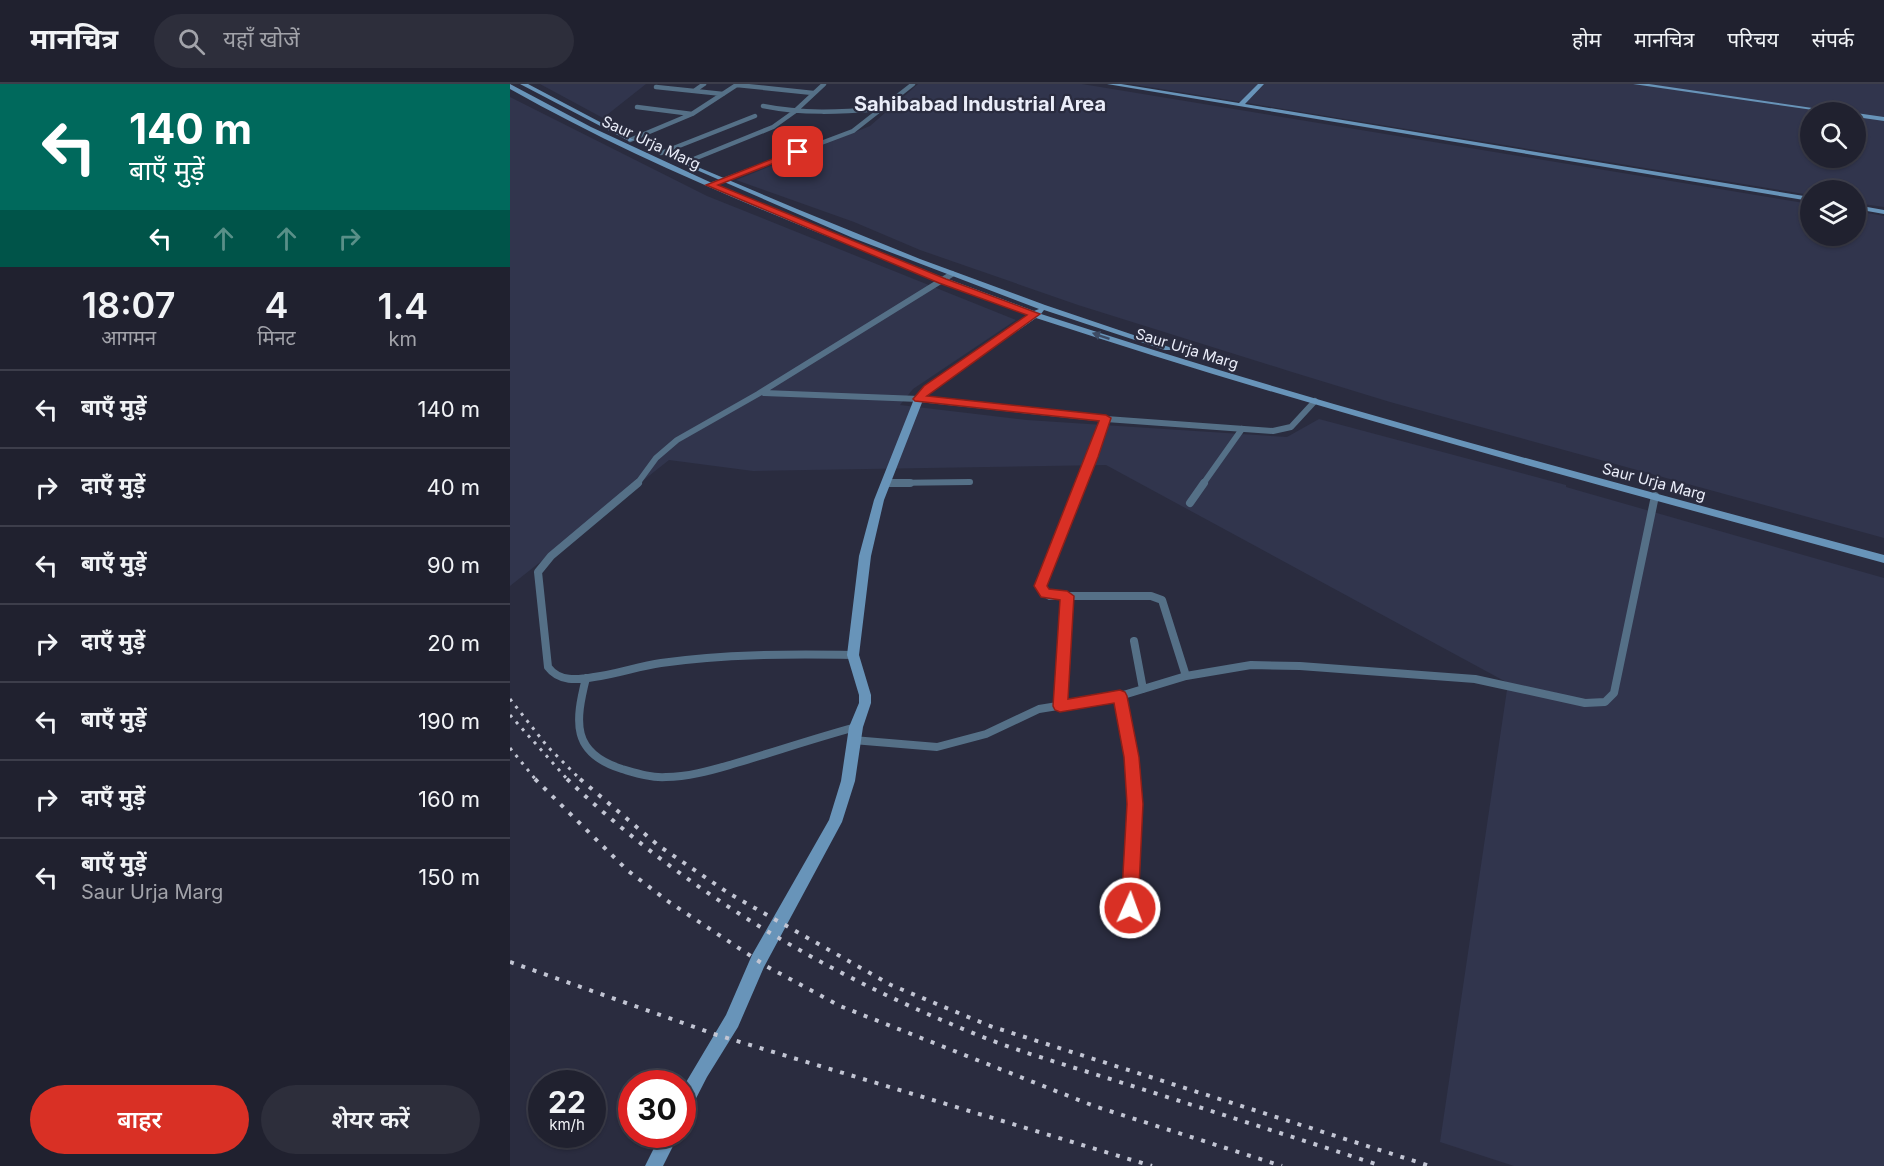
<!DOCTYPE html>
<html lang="hi">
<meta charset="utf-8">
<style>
:root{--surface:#20212f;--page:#2d2e3b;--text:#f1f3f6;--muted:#a2a3aa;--line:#3d3e4b;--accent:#d93025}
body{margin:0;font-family:Inter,"Noto Sans Devanagari",sans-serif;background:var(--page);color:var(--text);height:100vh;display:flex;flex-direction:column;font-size:22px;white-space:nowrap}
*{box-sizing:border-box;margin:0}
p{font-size:20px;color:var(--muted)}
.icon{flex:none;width:33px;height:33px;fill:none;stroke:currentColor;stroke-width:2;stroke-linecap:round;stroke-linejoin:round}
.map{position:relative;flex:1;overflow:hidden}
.side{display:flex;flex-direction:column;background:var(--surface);width:510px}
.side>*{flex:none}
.hud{background:#00695c;color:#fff;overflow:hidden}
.fabs{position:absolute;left:1290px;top:18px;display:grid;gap:12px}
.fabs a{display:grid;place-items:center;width:66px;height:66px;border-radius:50%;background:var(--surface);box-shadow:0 2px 4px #0004,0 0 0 2px var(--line);font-size:30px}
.speed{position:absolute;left:18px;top:986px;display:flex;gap:12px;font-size:30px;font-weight:700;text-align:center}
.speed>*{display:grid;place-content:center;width:78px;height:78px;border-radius:50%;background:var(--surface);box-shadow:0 2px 4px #0004,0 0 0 2px var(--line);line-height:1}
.speed small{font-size:15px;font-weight:400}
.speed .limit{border:9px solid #d22;background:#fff;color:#111}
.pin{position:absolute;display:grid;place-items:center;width:51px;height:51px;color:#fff;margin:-26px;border-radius:12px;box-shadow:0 3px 9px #0006}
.me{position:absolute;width:66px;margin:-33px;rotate:2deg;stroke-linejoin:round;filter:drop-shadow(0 0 4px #0008)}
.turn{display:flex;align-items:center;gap:21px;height:126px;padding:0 30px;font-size:27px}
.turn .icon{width:78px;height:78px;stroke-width:2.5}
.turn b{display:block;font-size:42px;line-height:51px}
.lanes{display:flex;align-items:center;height:57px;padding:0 30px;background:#0003;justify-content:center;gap:30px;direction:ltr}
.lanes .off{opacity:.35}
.eta{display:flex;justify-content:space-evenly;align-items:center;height:102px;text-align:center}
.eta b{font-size:36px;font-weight:600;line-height:42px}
.action{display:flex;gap:12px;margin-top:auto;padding:12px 30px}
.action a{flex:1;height:69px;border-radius:36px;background:var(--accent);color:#fff;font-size:24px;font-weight:600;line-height:69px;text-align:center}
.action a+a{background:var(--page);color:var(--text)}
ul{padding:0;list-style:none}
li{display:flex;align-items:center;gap:18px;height:78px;padding:0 30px;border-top:2px solid var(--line)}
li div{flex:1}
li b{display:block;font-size:22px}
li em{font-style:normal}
header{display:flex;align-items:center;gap:36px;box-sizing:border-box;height:84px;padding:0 30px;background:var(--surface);border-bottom:2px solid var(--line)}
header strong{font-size:28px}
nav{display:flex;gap:33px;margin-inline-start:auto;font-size:21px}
.search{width:420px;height:54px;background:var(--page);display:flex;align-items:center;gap:15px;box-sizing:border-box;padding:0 21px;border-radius:33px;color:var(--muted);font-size:22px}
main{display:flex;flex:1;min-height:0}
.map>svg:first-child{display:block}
.built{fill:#31354d;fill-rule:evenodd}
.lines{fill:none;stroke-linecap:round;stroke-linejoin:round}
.street-far3{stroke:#557087;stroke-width:4.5}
.street-far2{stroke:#557087;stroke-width:6}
.street-far1{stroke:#557087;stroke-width:8}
.street{stroke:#557087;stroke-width:10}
.secondary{fill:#6894b9;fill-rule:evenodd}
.rail-far1{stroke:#c2c5d3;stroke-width:3;stroke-dasharray:3 6;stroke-linecap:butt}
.rail{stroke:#c2c5d3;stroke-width:4;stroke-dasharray:4 8;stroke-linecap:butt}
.oneway{fill:#3d4b64}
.route{fill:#d93025;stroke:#8d1f18;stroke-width:1.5}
.labels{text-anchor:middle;stroke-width:4.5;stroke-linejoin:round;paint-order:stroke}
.far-street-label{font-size:15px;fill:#eaedf9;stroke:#2a2c3f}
.far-district-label{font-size:20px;font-weight:bold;fill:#eaedf9;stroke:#2a2c3f}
</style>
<header>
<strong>मानचित्र</strong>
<div class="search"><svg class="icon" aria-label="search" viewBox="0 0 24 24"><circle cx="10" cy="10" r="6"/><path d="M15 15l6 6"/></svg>यहाँ खोजें</div>
<nav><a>होम</a><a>मानचित्र</a><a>परिचय</a><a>संपर्क</a></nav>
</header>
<main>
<section class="side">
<div class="hud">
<div class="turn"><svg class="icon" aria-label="left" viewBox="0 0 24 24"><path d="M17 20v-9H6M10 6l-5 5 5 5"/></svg><div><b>140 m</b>बाएँ मुड़ें</div></div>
<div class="lanes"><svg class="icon" aria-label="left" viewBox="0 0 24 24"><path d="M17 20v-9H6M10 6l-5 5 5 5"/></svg><svg class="icon off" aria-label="ahead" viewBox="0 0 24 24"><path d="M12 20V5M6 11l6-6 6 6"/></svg><svg class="icon off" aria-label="ahead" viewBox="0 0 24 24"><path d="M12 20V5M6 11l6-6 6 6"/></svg><svg class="icon off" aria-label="right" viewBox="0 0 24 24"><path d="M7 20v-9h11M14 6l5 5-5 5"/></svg></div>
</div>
<div class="eta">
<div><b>18:07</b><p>आगमन</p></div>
<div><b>4</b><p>मिनट</p></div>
<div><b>1.4</b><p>km</p></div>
</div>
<ul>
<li><svg class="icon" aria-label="left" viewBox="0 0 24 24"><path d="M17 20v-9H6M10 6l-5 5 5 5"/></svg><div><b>बाएँ मुड़ें</b></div><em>140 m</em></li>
<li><svg class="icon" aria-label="right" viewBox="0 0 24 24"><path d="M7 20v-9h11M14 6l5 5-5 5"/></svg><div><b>दाएँ मुड़ें</b></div><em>40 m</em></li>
<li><svg class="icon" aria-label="left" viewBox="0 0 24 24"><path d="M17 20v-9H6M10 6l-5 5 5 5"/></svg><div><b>बाएँ मुड़ें</b></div><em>90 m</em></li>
<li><svg class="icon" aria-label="right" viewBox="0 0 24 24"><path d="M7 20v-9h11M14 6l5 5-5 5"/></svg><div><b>दाएँ मुड़ें</b></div><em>20 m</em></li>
<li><svg class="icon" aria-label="left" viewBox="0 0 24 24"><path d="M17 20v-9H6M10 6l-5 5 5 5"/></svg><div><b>बाएँ मुड़ें</b></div><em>190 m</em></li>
<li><svg class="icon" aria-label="right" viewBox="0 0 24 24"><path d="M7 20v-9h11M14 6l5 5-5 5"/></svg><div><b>दाएँ मुड़ें</b></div><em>160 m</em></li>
<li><svg class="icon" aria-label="left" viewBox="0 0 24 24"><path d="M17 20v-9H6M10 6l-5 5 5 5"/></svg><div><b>बाएँ मुड़ें</b><p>Saur Urja Marg</p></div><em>150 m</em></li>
</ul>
<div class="action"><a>बाहर</a><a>शेयर करें</a></div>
</section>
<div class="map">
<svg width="1374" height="1082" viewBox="0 0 1374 1082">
<rect width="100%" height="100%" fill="#2a2c3f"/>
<!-- built -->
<path class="built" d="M30,0H136L93,34Z
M408,0H572L1300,120V152H1346V127L1374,132V454L880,318L782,288L568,221L410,166L344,138L226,96L360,42Z
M621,0H1374V123L1346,119V106H1300V111ZM1300,28H1346V74H1300Z
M0,13L197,112L506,236L403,305L390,321L517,336L777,353L809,335L1056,401V403L1374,494V1082H1004L930,1058L998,599L596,381L243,387L159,376L0,502Z"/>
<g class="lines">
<!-- street-far3 -->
<path class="street-far3" d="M227,1L303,9
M146,3L213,10
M184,7L194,0
M253,22C293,30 330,28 371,25
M127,23L182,30
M120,56L182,30L228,0
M151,69L245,32
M174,79L263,43L284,28L314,0
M200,101L343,47L403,0"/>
<!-- street-far2 -->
<path class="street-far2" d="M254,309L409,315L596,335L763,347L781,343L805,317
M376,399L460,398
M127,400L146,374L167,356L248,310L442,190
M572,400L596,335
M693,400L732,345"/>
<!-- street-far1 -->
<path class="street-far1" d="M128,399L41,472L28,488L38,583C49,598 67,596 84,593C107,590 129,582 151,579C215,570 279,570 343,571
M376,399H400
M572,399L530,502L532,507L540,512H641L652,516L676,592
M680,419L694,399
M624,557L633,605
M76,594C65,638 61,669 112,685C126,689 141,694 156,693C179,693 202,686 223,680C264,668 305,654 346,643
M610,612L622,673L623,696
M550,622L557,512
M343,656L427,663L476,650L529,625L610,612L676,592L741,581L790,582L965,595L1075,619L1095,618L1104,609L1145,412"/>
<!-- street -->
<path class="street" d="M620,824L625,720L623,695"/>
<!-- secondary -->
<path class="secondary" d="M0,0L81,43L204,100L427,191L524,227L529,225L343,154L159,74L164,73L287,125L410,175L535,221L662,264L661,266H655L534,226L531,230C809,321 1092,395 1374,471V479C1090,401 806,326 526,234L421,307L413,316L374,416L361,472L349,571L361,611V619L353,643L345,697L332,738L254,883L228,943L197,993L178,1030L172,1032V1005L216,931L242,871L319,736L331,697L339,643L349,619V611L337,571L349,472L364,416L404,315L415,303L518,231C459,210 402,186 344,163C226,116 110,67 0,5Z
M10,0H18L124,56L119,57Z
M597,0H611L729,19L748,0H754L735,20L1300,113V117Z
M1123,0H1139L1330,28H1317Z
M1346,29L1374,33V37L1346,33Z
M1346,121L1374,126V130L1346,125Z
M151,1050H169L153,1082H135Z"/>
<!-- rail-far1 -->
<path class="rail-far1" d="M0,615L37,662L71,696
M0,631L58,696
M0,664L26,696"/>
<!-- rail -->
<path class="rail" d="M25,695L117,786L159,818L256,882L330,922L584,1022L772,1082
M57,695C172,805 310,887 458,947C503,966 550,979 597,994C689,1023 780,1052 872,1082
M70,695L149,762L220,810L381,901L480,942L920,1082
M0,878L207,951L642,1082"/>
</g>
<!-- one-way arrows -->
<defs><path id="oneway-solid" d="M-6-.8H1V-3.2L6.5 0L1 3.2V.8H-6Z" transform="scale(1.5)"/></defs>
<use class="oneway" href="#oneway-solid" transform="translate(591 252) rotate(-161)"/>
<!-- route -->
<path class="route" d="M285,66L292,68L208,101L436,195L530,230L417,312L596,331L601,334L588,373L537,502L539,505L557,507L564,512L558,615L610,606L615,608L617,612L629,673L633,720L628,824L626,830L620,832L614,830L611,824L617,720L614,673L604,619L550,628L545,626L543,622L550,516L531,513L524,502L589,337L405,317L403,315L414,302L517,231L429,199L196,101Z"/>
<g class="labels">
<!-- far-street labels -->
<g class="far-street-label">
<text transform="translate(141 59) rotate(25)" y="5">Saur Urja Marg</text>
<text transform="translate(677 265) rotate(17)" y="5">Saur Urja Marg</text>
<text transform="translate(1144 398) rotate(15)" y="5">Saur Urja Marg</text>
</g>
<!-- far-district labels -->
<g class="far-district-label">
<text x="470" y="27">Sahibabad Industrial Area</text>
</g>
</g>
</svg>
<div class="fabs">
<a><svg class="icon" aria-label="search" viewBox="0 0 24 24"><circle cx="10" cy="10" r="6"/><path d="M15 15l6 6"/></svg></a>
<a><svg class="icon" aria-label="layers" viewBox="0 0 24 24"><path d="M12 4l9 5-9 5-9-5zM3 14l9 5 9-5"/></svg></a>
</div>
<div class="speed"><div>22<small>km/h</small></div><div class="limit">30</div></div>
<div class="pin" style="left:288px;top:68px;background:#d93025"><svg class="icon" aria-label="arrive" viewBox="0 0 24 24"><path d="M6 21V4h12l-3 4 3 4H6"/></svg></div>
<svg class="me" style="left:620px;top:824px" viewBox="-20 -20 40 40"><circle r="17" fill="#d93025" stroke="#fff" stroke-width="3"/><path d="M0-11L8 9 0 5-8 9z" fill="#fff"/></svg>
</div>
</main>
